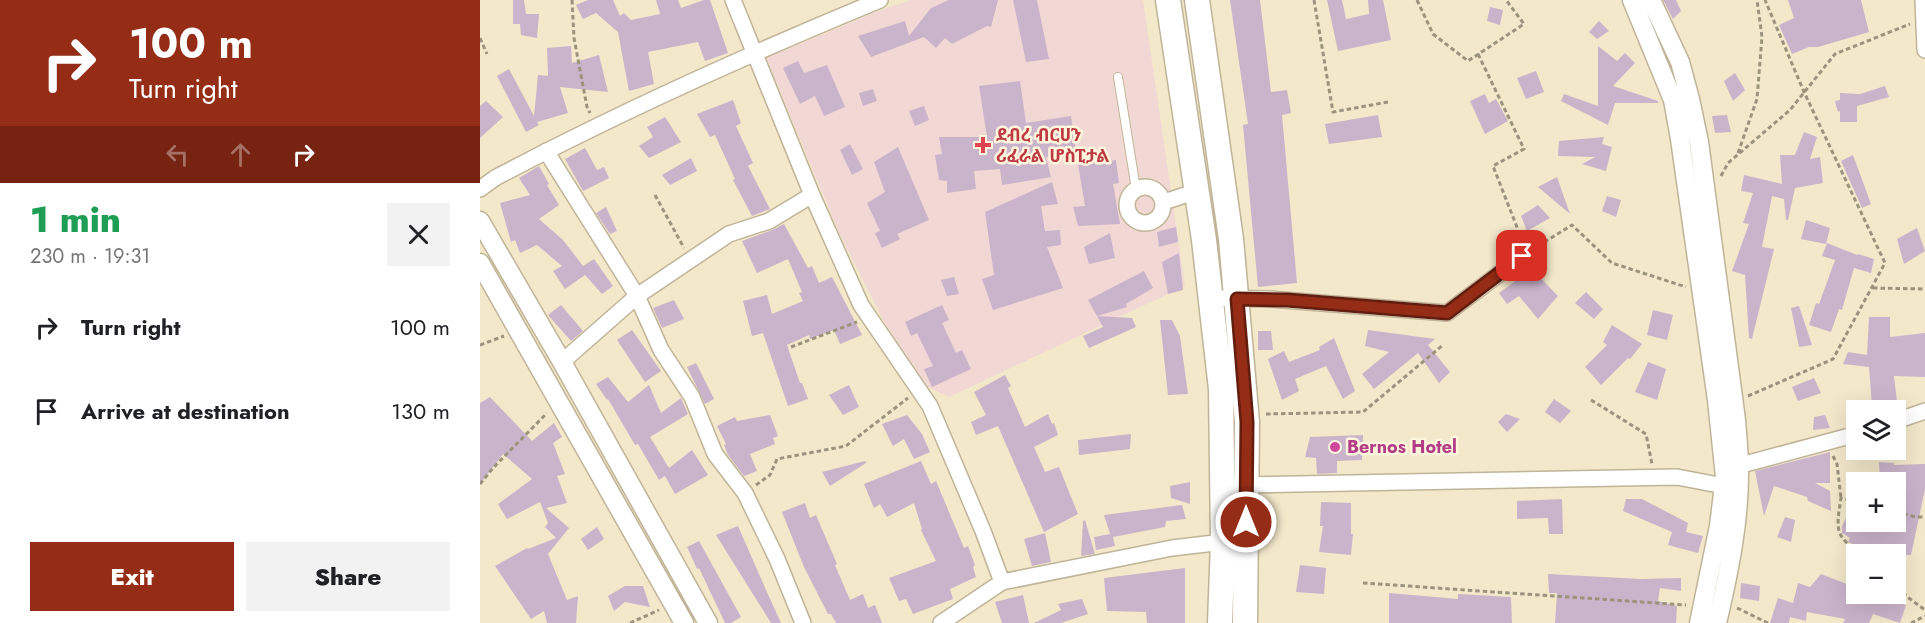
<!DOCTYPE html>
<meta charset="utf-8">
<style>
:root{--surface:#fff;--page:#f2f2f2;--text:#202124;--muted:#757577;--accent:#952c16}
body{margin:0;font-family:Jost,"Noto Sans Ethiopic",sans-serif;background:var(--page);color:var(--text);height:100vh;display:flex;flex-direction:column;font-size:22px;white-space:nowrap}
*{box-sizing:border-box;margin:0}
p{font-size:20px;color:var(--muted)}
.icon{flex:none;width:33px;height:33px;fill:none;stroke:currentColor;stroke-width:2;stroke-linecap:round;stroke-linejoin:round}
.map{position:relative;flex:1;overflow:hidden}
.details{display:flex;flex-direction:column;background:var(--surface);width:480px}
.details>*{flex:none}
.hud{background:#952c16;color:#fff;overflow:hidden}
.controls{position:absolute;left:1366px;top:400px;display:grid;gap:12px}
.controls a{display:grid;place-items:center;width:60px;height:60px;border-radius:0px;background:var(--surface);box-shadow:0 6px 24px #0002;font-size:30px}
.pin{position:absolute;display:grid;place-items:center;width:51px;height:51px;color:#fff;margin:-26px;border-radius:12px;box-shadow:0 3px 9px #0006}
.me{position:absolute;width:66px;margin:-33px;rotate:0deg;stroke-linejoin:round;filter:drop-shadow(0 0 4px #0008)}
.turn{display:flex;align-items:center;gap:21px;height:126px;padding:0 30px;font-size:27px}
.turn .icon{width:78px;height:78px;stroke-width:2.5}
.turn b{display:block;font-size:42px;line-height:51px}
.lanes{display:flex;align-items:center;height:57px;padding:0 30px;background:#0003;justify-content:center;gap:30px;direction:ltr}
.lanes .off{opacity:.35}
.round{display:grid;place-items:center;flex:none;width:63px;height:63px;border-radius:0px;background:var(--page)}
.overview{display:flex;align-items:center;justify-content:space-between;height:102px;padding:0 30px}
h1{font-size:36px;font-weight:800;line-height:45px;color:#1e9e55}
.button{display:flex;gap:12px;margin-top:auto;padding:12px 30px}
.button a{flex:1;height:69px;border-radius:0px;background:var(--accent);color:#fff;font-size:24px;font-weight:800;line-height:69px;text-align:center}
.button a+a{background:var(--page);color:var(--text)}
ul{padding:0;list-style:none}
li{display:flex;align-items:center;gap:18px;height:84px;padding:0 30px}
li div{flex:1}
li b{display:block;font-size:22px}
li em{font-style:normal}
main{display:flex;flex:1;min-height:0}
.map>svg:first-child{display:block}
.medical{fill:#f2d8d4}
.building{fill:#cab4cb}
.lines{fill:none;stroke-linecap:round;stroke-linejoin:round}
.service-casing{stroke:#c0b498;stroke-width:10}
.minor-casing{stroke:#c0b498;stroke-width:18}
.tertiary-casing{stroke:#c0b498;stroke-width:21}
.trunk-casing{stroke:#c0b498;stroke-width:27}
.path{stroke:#9c937d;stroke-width:3;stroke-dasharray:4.5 3;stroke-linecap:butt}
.service{stroke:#fff;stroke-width:8}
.minor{stroke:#fff;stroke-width:15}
.tertiary{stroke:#fff;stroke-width:18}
.trunk{stroke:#fff;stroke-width:24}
.route-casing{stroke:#611d0e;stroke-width:15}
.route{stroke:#952c16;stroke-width:10}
.health-dot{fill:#e0444e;stroke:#fef5dd;stroke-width:2}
.hotel-dot{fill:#d1479c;stroke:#fef5dd;stroke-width:2}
.labels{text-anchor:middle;stroke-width:5;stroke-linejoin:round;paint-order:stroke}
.health-label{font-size:18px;font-weight:bold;fill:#be3a42;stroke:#fef5dd;text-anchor:start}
.hotel-label{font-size:18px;font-weight:bold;fill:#b23c85;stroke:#fef5dd;text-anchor:start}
</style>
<main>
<section class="details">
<div class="hud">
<div class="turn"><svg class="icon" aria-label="right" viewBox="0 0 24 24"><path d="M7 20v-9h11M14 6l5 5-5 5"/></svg><div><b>100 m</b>Turn right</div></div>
<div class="lanes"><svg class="icon off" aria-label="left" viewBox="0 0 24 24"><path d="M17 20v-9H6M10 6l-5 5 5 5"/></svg><svg class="icon off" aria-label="ahead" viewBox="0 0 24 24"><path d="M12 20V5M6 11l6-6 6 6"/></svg><svg class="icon" aria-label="right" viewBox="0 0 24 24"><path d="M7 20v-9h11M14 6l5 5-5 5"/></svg></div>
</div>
<div class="overview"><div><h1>1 min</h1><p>230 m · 19:31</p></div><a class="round"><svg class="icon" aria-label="close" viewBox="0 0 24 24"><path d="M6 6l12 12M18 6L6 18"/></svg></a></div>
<ul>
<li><svg class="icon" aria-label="right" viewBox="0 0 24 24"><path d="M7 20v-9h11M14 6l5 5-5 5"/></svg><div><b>Turn right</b></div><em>100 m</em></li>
<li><svg class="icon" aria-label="arrive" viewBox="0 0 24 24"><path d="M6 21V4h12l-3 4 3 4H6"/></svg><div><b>Arrive at destination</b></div><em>130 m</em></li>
</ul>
<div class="button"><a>Exit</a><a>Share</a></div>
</section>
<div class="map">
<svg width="1445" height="623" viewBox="0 0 1445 623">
<rect width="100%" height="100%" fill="#f3e8ca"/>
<!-- medical -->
<path class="medical" d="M431,0H663L705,286L469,397L446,386L411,335L360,235L286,58L398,11Z"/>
<!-- building -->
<path class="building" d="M33,0H44L46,14H59L57,38L41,35L40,24H33Z
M108,0H133L140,16L144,13L151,20L180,14L176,0H198L201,8L224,0H230L248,53L225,61L218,42L168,52L174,84L149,91L138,32L116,13L103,19L96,5Z
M469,0H518L511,27L507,26L472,44L465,38L456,48L444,37L391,57L378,36L425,21L429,36L451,8Z
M533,0H557L569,59L546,62Z
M750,0H780L791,92L807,90L811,113L802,115L817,283L778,287L763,125L768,124Z
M847,0H862L866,19L889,14L888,0H903L911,40L858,51Z
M1183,0H1196L1201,11L1193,19Z
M1308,0H1381L1389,32L1338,47H1329L1312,54L1299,25L1314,18Z
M1010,7L1023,10L1020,25L1007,21Z
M1119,21L1129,31L1117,39L1109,32Z
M91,46L92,63L119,55L128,92L80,87L88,113L57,122L59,125L46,132L17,76L29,69L54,116L58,75L68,76L67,48Z
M1118,46L1137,61L1145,53L1155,63L1133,86L1178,101V103H1135L1128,125L1081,101L1084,94L1118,106Z
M318,61L324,73L347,65L365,107L344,116L335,96L320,104L303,68Z
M1056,71L1064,92L1046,99L1037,78Z
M1255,73L1265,90L1253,101L1244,81Z
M540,81L546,123L591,116L596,151L566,157L571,177L522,185L520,169L494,171L496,189L467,193V181L459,180L455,155L462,154L459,137H507L499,86Z
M1405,86L1409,97L1377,106V122H1360V111L1358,112L1355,101L1360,100V93L1380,94Z
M393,89L397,101L383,106L379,93Z
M1005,94L1009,103L1016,99L1028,121L1005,134L990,101Z
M253,100L261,123L256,126L273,163L268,166L290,209L272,216L253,180L255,179L235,135L230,137L217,114Z
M6,101L23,117L0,138V106Z
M444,106L449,120L435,126L429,111Z
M898,115L902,137L849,144L845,124Z
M1247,115L1251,132L1235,133L1232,116Z
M185,117L201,142L169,158L159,146L173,137L167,127Z
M1324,132L1337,137L1330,159L1340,157L1343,183L1315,188L1308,220H1306L1304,199L1292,196L1282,247L1294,249L1272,339L1269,338L1265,275L1252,271L1269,224L1263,223L1273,193L1261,191L1264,175L1302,184L1300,155H1315Z
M1124,137L1122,144L1132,147L1126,171L1102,164L1115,157L1078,156L1079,141Z
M370,144L383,169L372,175L360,150Z
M418,147L449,220L417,234L420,239L402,248L395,233L400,231L387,203L405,192L394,162Z
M105,148L117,170L124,167L129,178L103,191L85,159Z
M1373,155L1391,204L1382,208L1361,161Z
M211,158L217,171L190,185L182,175Z
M636,160L639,183L633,184L640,224L598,226L593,207L605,206L598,164Z
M59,166L69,184L67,185L79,205L59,219L83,240L103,266L114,259L133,286L122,294L105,275L85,289L73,271L82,266L57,245L40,253L35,240L31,242L20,203L50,195L39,178Z
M1077,177L1090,214L1058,187Z
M572,182L578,204L561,206L565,231L580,230L581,245L567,247L583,288L513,310L502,279L514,275L505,212Z
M1127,196L1141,200L1136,217L1122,211Z
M1058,205L1070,218L1047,231L1041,216Z
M126,207L137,231L130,234L116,213Z
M1326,220L1350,228L1346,244L1321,239Z
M304,224L328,268L332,266L339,283L352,277L382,335L360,344L354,330L330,339L329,335L307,345L320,383H322L328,399L308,406L283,333L272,336L263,301L287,295L292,314L323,301L319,293L322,292L308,259L277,273L262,241L292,230Z
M696,227L698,242L679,247L677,232Z
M1437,228L1445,251L1424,264L1417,239Z
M630,233L635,258L609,264L604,247Z
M1347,243L1377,255L1378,254L1394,259L1391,273L1374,268L1362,310L1359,309L1351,332L1329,325L1336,303L1339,304L1355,260L1342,256Z
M699,253L703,290L688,294L682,262Z
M1052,269L1078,296L1058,319L1039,296L1027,304L1019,293Z
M664,271L673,288L646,304L647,307L617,316L608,300Z
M474,277L479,294L467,296L461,280Z
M1106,292L1123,309L1114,319L1095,303Z
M194,300L204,319L182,328L173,308Z
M81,305L103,331L91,341L68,315Z
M462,305L469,320L462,323L476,353L482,350L491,369L452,387L444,369L453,366L437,333L431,336L425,322Z
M1319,306L1332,345L1319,347L1311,308Z
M1173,310L1193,315L1187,340L1167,335Z
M617,316L652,318L656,327L609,348L603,336L623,327Z
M1389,317H1410V337L1445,333V377L1414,376L1417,402L1392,406L1389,367L1363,364L1368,352L1387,355Z
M680,320H692L700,336L708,394L688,395Z
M1132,325L1162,344L1150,359L1148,358L1121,385L1105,367L1127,345L1123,342Z
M152,330L181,371L165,382L137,340Z
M888,330L955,339L948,345L970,372L959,383L938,353L894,389L882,374L909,352L885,346Z
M778,331H791L793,350H778Z
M854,338L875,391L863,399L846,366L815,379L819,391L802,400L788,359L804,351L809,362L840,350L839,347Z
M1168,362L1186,369L1177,400L1155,392Z
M216,363L234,399L225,404L207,367Z
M525,375L531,386L528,388L545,427L568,414L572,424L574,423L578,435L554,447L565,472L579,467L598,514L564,532L518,426L496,435L491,422L506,415L494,392Z
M128,377L148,402L169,385L181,413L201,398L208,414L170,437L189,468L212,450L228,475L195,494L185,476L179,480L158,444L155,445L128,399L127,400L116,384Z
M1334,378L1341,393L1318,401L1312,387Z
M369,385L379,407L363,415L349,395Z
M10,397L52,441L74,423L82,437L73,443L85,474L77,476L87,503L66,508L89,528L68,554L87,600L98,596L96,623H67L64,611L51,619L15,566L47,548L48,549L76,538L65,527L68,523L60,502L27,519L18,504L52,479L23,454L0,484V403Z
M1074,399L1091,411L1080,423L1065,412Z
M1026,414L1040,419L1027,432L1018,422Z
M290,415L298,436L293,438L295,444L270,454L277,471L264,476L248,455L244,445L246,444L237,426L255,417L257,421Z
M427,415L442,434L450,452L434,459L424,439L413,446L402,424Z
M1345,415L1350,428L1333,430L1334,417Z
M651,434L650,449L599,455L598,440Z
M883,435L882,460L857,461V473L837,474L836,458L825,457L830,437Z
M1350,452V483H1335L1350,491L1351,511L1328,501L1327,497L1294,486L1284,516L1275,471Z
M385,461L386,463L350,486L342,472Z
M441,461L451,484L456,481L484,548L488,546L495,565L493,567L496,577L470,589L473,599L433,614L426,599L419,601L409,578L456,561L441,530L442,529L434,503L407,517L400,504L394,508L384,484Z
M1399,462L1414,463V465L1445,464V489L1431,555H1383L1385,550L1368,542L1370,538L1362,533V526L1377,494V522H1419L1422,483H1400Z
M710,482V504L691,498L690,486Z
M1082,499L1083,534H1069L1068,518L1037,519V501Z
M1146,499H1162L1208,523L1206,532L1223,536L1218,553L1188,545L1192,532L1143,511Z
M841,502L871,503V534H873L871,555L839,552L843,526H840Z
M325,503L330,518L336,515L357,564L355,565L370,600L383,594L388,608L395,605L402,623H356L351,614H348L324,567L302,512Z
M702,505L706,519L686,521L685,527L633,537L635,546L616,550L614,537L630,534L624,515Z
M1305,517L1315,520L1311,542L1297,537Z
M605,520L615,554L601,556L603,521Z
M258,526L286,590L301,623H291L236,535Z
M117,527L124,539L108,550L101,539Z
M565,533L571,562L552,566L544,539Z
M219,541L261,617L251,623H245L219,568L217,569L207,547Z
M820,565L846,568L844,594L816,592Z
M705,568V623H667L666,612L627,611L624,578Z
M1068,574L1161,579L1201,578V591L1180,588L1178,601L1197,606L1196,623H1075L1077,593H1069Z
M1341,574L1377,588V594H1394L1426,605L1420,623L1393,614L1389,623H1363L1365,619L1327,612L1326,621L1310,617L1309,623H1290L1298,598L1313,603L1318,583L1330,587Z
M1261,583L1280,586L1279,601L1260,598Z
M145,586H163L170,607L145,602L134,611L128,596Z
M909,593L978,599V594L1031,597L1032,623H909Z
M543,595L549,623H522L515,602Z
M602,599L608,614L581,623H554L581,610L578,604Z"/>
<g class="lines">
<!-- service casing -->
<g class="service-casing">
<path id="service" d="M638,77L656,189"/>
</g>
<!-- minor casing -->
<g class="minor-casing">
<path id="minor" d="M1443,0L1445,50
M66,151L157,296L181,350L212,397L235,454L265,493L297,559L323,623
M647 205a18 18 0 1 1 36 0a18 18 0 1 1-36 0Z
M0,189L15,178C140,112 269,54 400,0
M332,195L381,305L450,406L503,531L522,582
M684,202L717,191
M732,298L789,299L967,313L1047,253
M82,362L157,296L249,234L289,221L332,195L253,0
M1416,421L1445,411
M1250,468L1377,434
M759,485L1197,477L1244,486
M461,623L522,582L692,548L743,542"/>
</g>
<!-- tertiary casing -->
<g class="tertiary-casing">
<path id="tertiary" d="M1152,0L1193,100L1200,139L1237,400L1245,477L1239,526L1219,623
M1171,0L1200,62L1210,99L1219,142L1256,420C1257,436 1259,451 1259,467C1260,519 1249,572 1237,623
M0,221L82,362L228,623
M0,263L204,623"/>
</g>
<!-- trunk casing -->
<g class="trunk-casing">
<path id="trunk" d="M688,0L724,240L741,389L743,542L740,623
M717,0L751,239L767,422L765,623"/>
</g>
<!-- path -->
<path class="path" d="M92,0L94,38L107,107L110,113
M834,0L853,112L908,102
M937,0L953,34L988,61L1044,24L1026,0
M0,38L7,54
M998,54L1044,149L1013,166L1042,240
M1258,153L1277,99L1282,37L1277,0
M1241,176L1248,163L1310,110L1355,54L1430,24
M175,195L204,248
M1058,246L1092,225L1132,263L1206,287
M1393,288L1445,289
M0,345L24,336
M311,347L377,322
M1268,396L1353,359L1405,263L1324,92L1285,0
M1111,400L1166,434L1172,464
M786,414L883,412L963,345
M1353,456L1357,464L1361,498
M0,484L13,468L67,413
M276,485L290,475L297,459L366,446L428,398
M1377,502L1361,498C1356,530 1354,537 1384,555
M1416,512L1436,517H1445
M1416,579L1426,596L1445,610
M883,583L1206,605
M1257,608L1288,623
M150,623L179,610
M1431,623L1445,616"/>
<!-- service -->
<use href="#service" class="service"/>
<!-- minor -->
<use href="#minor" class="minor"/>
<!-- tertiary -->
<use href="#tertiary" class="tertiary"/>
<!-- trunk -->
<use href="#trunk" class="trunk"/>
</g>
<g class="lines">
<!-- route casing -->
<g class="route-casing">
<path id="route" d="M766,522L767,422L757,299L807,300L967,313L1042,256"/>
</g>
<!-- route -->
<use href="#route" class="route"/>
</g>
<!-- markers -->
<path class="health-dot" d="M500 136h6v6h6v6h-6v6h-6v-6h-6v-6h6z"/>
<circle class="hotel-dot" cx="855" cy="447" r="6"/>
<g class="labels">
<!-- health labels -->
<g class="health-label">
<text x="516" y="141">ደብረ ብርሀን<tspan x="516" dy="21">ሪፈራል ሆስፒታል</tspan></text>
</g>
<!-- hotel labels -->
<g class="hotel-label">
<text x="867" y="453">Bernos Hotel</text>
</g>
</g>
</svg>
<div class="controls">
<a><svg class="icon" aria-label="layers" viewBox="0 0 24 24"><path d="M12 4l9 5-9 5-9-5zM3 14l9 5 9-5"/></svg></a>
<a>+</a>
<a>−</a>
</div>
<div class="pin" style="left:1042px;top:256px;background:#d93025"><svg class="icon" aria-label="arrive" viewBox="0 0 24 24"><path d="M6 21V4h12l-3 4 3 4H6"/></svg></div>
<svg class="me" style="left:766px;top:522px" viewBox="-20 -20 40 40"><circle r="17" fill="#952c16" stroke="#fff" stroke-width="3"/><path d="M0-11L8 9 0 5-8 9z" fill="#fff"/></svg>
</div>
</main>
